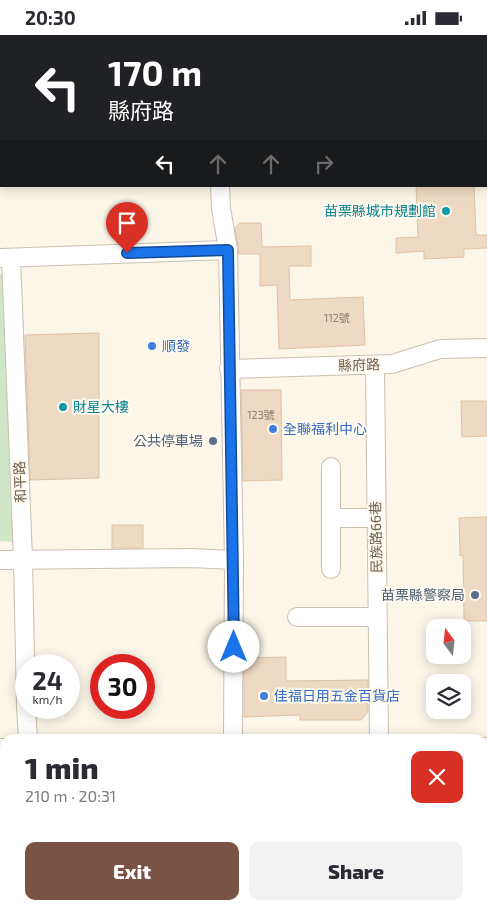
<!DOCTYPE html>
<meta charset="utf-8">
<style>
:root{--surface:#fff;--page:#f2f2f3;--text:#2b2b33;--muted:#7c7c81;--accent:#795444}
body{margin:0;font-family:"Exo 2","Noto Sans TC",sans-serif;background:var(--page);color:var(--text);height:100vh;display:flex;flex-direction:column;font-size:19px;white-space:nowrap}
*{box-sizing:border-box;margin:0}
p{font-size:16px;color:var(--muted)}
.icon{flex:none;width:28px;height:28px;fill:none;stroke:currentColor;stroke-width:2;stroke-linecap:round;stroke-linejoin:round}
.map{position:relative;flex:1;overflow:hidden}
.side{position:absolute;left:0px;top:699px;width:488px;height:176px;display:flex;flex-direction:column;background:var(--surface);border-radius:15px 15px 0 0;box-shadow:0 2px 12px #0003}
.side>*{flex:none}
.banner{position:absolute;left:0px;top:0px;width:488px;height:152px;box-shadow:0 2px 12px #0003;background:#202124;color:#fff;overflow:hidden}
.needle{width:32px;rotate:345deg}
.controls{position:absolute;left:426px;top:584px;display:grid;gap:10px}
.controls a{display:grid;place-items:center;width:45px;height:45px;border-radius:10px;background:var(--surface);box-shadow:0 2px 12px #0003;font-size:25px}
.speed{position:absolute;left:15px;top:619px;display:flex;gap:10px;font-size:25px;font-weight:700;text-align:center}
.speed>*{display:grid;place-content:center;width:65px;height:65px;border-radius:50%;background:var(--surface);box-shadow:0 2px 12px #0003;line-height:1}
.speed small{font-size:12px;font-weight:400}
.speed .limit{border:8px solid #d22;background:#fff;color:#111}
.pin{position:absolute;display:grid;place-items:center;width:42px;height:42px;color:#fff;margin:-51px -21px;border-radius:50% 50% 50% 0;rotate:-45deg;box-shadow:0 0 5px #0007}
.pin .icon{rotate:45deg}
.me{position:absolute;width:55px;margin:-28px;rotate:0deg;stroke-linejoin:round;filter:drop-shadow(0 0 4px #0008)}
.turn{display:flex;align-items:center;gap:18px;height:105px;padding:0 25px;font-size:22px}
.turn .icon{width:65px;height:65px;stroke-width:2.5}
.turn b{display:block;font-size:35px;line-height:42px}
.lanes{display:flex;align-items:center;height:48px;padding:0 25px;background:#0003;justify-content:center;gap:25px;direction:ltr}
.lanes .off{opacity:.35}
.round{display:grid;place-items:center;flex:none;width:52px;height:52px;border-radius:10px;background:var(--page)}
.summary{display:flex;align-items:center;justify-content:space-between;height:85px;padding:0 25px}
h1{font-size:30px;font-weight:800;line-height:38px}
.button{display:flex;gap:10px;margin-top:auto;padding:10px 25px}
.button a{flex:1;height:58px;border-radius:10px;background:var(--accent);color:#fff;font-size:20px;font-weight:800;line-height:58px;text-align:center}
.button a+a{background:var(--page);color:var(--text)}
.status{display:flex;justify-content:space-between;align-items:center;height:35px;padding:0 25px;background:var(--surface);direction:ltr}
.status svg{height:14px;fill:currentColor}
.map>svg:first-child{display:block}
.green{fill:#d0e7c7}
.building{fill:#eed9c2;stroke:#dfc2a4}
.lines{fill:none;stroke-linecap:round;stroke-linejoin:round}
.minor-casing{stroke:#ccbfaf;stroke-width:20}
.minor{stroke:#fff;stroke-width:18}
.route-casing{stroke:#114b97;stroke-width:12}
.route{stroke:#1a73e8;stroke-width:9}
.culture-dot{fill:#0f9aa8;stroke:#fdf9ee;stroke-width:2}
.shop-dot{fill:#3f7fe0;stroke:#fdf9ee;stroke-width:2}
.service-dot{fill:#5c6f8a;stroke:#fdf9ee;stroke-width:2}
.labels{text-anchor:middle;stroke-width:4;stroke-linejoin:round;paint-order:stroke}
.number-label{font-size:11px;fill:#917e6b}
.culture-label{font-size:14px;fill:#0d838f;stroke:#fdf9ee;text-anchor:end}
.shop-label{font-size:14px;fill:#366cbe;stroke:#fdf9ee;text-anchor:start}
.street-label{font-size:14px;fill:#72604e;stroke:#fdf9ee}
.service-label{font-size:14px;fill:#4e5e75;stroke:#fdf9ee;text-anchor:end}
</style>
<div class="status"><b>20:30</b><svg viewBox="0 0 49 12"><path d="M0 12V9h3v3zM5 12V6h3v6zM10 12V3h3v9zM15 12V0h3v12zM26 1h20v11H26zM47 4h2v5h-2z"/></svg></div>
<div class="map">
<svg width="487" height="874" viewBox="0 0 487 874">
<rect width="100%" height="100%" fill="#fbf6e8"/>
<!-- green -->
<path class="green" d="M0,239H8L13,507L0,506Z"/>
<!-- building -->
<path class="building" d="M416,151H474L476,200H487V213L464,214V222L424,224V216L396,218V203L418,202Z
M240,188H261L262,212L311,211V231H289L290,265L363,262L365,310L279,314L277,250L260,251V219H239L235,193Z
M99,298V443L30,445L25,300Z
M241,355H281L282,445L243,446Z
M461,366H487V401L462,402Z
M487,482V586H464L463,520L460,521L459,483Z
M112,490H143V513H112Z
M286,622V646L368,645V677L361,685H300V680L244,682V623Z"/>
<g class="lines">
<!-- minor casing -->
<g class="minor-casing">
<path id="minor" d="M13,0V1
M139,0V1
M269,0V1
M399,0V1
M0,36H1
M486,39H487
M220,151L221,173L228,215L234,525L233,704
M1,223L228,215
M11,223L23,524L26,671
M375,330L379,704
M229,334L392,329L440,314L487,313
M331,483H376
M0,525L191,523L234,525
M331,534V432
M297,582H377
M26,672L28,704
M482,712H487
M0,713H5
M35,874V870
M213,874V870"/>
</g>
<!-- minor -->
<use href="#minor" class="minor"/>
</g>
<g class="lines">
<!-- route casing -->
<g class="route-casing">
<path id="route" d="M127,218L228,215L234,612"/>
</g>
<!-- route -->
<use href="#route" class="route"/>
</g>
<!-- markers -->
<g class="culture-dot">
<circle cx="446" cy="176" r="5"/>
<circle cx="63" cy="372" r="5"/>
</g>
<g class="shop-dot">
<circle cx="152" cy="311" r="5"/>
<circle cx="273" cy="394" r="5"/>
<circle cx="264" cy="661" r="5"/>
</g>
<g class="service-dot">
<circle cx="213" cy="406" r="5"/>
<circle cx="475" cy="560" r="5"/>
</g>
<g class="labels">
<!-- number labels -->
<g class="number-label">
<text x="337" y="287">112號</text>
<text x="261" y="384">123號</text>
</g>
<!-- culture labels -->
<g class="culture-label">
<text x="436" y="181">苗栗縣城市規劃館</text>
<text x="73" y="377" text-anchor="start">財星大樓</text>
</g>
<!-- shop labels -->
<g class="shop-label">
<text x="162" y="316">順發</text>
<text x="283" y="399">全聯福利中心</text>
<text x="274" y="666">佳福日用五金百貨店</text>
</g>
<!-- street labels -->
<g class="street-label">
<text transform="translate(359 330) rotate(-2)" y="5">縣府路</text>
<text transform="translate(20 447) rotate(-92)" y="5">和平路</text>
<text transform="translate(376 502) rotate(-91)" y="5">民族路66巷</text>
</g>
<!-- service labels -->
<g class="service-label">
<text x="203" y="411">公共停車場</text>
<text x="465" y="565">苗栗縣警察局</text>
</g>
</g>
</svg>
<div class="controls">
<a><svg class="needle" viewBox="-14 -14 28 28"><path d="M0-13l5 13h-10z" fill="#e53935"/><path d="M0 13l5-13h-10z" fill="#7c7c81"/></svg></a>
<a><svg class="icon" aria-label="layers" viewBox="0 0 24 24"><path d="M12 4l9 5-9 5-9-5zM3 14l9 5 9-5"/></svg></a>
</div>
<div class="speed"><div>24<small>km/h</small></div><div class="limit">30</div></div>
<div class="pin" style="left:127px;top:218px;background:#d93025"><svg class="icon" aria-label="arrive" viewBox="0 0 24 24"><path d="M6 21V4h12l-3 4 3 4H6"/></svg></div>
<svg class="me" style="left:234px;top:612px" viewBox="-20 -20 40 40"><circle r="19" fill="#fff"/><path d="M0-13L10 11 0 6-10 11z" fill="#1a73e8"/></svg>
<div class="banner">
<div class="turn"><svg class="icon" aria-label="left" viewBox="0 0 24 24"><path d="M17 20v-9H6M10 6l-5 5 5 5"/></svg><div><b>170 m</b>縣府路</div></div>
<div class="lanes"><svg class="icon" aria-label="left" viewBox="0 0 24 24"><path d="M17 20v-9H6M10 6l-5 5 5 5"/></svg><svg class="icon off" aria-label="ahead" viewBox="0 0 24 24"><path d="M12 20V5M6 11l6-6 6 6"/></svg><svg class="icon off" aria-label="ahead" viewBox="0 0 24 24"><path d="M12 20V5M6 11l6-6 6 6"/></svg><svg class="icon off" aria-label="right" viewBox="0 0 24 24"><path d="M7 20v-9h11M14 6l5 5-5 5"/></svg></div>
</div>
<section class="side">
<div class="summary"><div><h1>1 min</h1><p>210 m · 20:31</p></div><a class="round" style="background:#d93025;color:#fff"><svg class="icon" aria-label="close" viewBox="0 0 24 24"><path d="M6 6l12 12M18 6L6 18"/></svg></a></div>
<div class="button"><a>Exit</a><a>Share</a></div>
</section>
</div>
